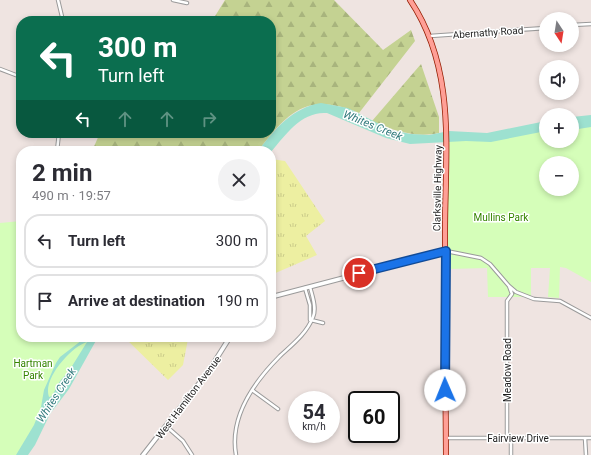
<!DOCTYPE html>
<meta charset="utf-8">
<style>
:root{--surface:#fff;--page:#f2f2f3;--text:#2b2b33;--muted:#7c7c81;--line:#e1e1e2}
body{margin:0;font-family:Roboto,sans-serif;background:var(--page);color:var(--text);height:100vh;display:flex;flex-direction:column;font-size:15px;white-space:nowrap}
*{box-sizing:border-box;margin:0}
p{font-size:13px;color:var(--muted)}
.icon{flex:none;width:22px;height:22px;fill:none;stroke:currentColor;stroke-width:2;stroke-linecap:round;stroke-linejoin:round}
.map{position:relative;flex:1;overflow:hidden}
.sheet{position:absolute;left:16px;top:146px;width:260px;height:196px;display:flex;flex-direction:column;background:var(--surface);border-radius:16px;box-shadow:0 2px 6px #0003}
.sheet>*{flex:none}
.top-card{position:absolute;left:16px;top:16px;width:260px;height:122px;border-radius:16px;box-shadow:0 2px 6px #0003;background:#0b6e4f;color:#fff;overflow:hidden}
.needle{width:26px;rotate:168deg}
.fabs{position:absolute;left:539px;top:12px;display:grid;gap:8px}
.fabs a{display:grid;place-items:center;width:40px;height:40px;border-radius:50%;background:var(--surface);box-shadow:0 2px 6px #0003;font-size:20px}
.speed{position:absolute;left:288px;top:391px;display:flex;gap:8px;font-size:20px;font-weight:700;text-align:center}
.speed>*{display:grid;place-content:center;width:52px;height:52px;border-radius:50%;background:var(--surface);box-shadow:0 2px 6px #0003;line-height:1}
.speed small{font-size:10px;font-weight:400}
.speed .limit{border:2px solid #111;border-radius:6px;background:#fff;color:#111}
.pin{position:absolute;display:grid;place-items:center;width:34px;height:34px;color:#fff;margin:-17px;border:2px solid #fff;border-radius:50%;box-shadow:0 1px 4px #0007}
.me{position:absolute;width:44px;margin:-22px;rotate:359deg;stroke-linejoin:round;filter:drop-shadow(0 0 3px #0008)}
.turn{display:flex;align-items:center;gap:14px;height:84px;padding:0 16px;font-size:18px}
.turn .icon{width:52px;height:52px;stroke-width:2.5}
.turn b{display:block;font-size:28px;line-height:34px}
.lanes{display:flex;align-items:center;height:38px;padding:0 16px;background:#0003;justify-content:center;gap:20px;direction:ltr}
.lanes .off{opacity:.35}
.round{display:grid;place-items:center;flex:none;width:42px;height:42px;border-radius:21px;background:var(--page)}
.overview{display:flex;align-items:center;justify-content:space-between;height:68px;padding:0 16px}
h1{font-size:24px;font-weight:700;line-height:30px}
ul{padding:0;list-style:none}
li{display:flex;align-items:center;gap:12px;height:54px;margin:0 8px 6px;padding:0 8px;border:2px solid var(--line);border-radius:16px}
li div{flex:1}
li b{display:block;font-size:15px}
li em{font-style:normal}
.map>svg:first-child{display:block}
.grass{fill:url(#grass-tufts)}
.forest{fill:url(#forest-firs)}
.park{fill:#d5feb9;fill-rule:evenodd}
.water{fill:#9de1d0;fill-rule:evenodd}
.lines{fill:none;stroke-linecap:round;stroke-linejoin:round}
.minor-casing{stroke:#9a9a9a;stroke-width:4.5}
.tertiary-casing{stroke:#9a9a9a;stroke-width:5.5}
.primary-casing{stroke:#951c00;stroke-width:6}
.minor{stroke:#fff;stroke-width:2.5}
.tertiary{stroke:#fff;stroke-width:3.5}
.primary{stroke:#ff9f96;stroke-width:4.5}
.route-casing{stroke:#114b97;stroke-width:10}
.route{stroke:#1a73e8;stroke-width:7}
.labels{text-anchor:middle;stroke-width:3;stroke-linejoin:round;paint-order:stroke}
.street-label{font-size:10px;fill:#1d1d1d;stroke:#fff}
.park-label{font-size:10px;fill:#358401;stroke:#fff}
.water-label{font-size:11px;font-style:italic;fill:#307a7c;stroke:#fff}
</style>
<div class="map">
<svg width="591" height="455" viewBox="0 0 591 455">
<defs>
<pattern id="grass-tufts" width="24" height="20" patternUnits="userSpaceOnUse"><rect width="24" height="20" fill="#edefa1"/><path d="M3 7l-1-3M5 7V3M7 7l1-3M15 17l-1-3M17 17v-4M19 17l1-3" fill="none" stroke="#cbcc8a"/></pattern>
<pattern id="forest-firs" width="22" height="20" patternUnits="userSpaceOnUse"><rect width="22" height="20" fill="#c4d292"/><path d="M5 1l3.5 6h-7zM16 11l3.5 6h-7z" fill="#a8b47d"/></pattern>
</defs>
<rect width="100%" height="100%" fill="#efe4e1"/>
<!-- grass -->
<path class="grass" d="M271,159L285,161L325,221L306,236L317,255L271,275Z
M127,337H190L188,339L183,365L168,380L126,339Z"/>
<!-- forest -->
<path class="forest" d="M225,0H334L383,50L411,30L415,41L359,113C307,92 289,111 258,151H92L100,133H271V21H212Z
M421,64L439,117V133C416,138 393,131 372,121Z"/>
<!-- park -->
<path class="park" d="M591,124V282L566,268L560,267L559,298L548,297L550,268H531V297H488L487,268L448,269V140L546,128V141H572V126ZM546,163H572V189H546Z
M21,221V337H93L23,455H0V223Z"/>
<!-- water -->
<path class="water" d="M321,103L348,108L391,130L411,134L429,135L449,131L487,133L546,121V131L491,142L466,141L410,144L386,138L327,113C302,111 286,134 271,152L258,151C276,128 292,108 321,103Z
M591,115V127L572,130V117Z
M86,337H98L69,389L50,414L35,445L28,455H16L34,425L41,407L44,390L56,363L60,357ZM87,342L69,371L60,381L52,396L49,397C42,379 72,346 87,342Z"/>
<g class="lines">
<!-- minor casing -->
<g class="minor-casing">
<path id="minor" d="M58,0L63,21
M173,0L187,3
M572,25L591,24
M430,36L546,28
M0,69L21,77
M57,151L59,133
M446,251L481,258L490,264L509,286L516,292L534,299L560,301L591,318
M509,286L512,294L507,301V434L511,443V455
M305,288L310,305V320
M311,320L323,323
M252,390L278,409
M166,426L183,441L192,455
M446,438H591
M585,438L586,455
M236,455C229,416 254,382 280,356C293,344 307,333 313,317C317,308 312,295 310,287"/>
</g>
<!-- tertiary casing -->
<g class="tertiary-casing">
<path id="tertiary" d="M271,297L446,251
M143,455L208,372L230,337"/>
</g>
<!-- primary casing -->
<g class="primary-casing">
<path id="primary" d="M410,0C457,70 445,152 445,231C445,306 445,380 446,455"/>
</g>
<!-- minor -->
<use href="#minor" class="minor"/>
<!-- tertiary -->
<use href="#tertiary" class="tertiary"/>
<!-- primary -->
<use href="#primary" class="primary"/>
</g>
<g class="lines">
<!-- route casing -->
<g class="route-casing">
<path id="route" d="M359,273L446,251L445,390"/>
</g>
<!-- route -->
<use href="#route" class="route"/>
</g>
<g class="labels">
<!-- street labels -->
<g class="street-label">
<text transform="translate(488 32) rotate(-4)" y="4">Abernathy Road</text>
<text transform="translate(437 188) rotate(-89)" y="4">Clarksville Highway</text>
<text transform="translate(507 370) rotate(-90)" y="4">Meadow Road</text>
<text transform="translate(188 397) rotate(-53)" y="4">West Hamilton Avenue</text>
<text x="518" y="442">Fairview Drive</text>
</g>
<!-- park labels -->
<g class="park-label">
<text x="501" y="221">Mullins Park</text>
<text x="33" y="367">Hartman<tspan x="33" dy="12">Park</tspan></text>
</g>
<!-- water labels -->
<g class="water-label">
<text transform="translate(373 125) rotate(22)" y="4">Whites Creek</text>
<text transform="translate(56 395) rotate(-57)" y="4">Whites Creek</text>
</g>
</g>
</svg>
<div class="fabs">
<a><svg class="needle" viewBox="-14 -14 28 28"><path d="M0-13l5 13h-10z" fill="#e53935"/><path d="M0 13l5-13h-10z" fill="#7c7c81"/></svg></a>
<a><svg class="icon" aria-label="sound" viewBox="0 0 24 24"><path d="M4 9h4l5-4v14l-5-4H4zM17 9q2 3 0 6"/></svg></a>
<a>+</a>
<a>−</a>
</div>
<div class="speed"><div>54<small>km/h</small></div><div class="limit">60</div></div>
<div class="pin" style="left:359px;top:273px;background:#d93025"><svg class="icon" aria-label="arrive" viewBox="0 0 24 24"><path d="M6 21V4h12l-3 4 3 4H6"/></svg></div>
<svg class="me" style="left:445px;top:390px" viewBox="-20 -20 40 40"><circle r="19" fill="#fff"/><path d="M0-13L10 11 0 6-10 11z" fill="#1a73e8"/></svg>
<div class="top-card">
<div class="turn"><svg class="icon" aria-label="left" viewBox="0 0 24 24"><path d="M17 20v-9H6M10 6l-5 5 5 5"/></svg><div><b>300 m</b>Turn left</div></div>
<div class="lanes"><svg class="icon" aria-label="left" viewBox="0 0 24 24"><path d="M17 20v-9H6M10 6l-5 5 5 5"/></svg><svg class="icon off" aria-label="ahead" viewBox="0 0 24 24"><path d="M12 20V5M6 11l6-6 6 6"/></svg><svg class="icon off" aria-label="ahead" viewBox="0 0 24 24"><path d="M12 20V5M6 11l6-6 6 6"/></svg><svg class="icon off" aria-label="right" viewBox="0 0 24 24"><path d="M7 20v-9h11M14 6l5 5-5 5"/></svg></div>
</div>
<section class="sheet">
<div class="overview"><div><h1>2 min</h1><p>490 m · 19:57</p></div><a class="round"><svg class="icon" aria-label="close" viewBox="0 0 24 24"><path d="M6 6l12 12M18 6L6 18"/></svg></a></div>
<ul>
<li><svg class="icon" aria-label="left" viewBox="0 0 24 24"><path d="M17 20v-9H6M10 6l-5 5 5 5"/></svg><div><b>Turn left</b></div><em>300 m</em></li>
<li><svg class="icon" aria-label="arrive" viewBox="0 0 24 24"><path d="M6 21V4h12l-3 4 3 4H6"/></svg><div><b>Arrive at destination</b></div><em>190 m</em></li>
</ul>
</section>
</div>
